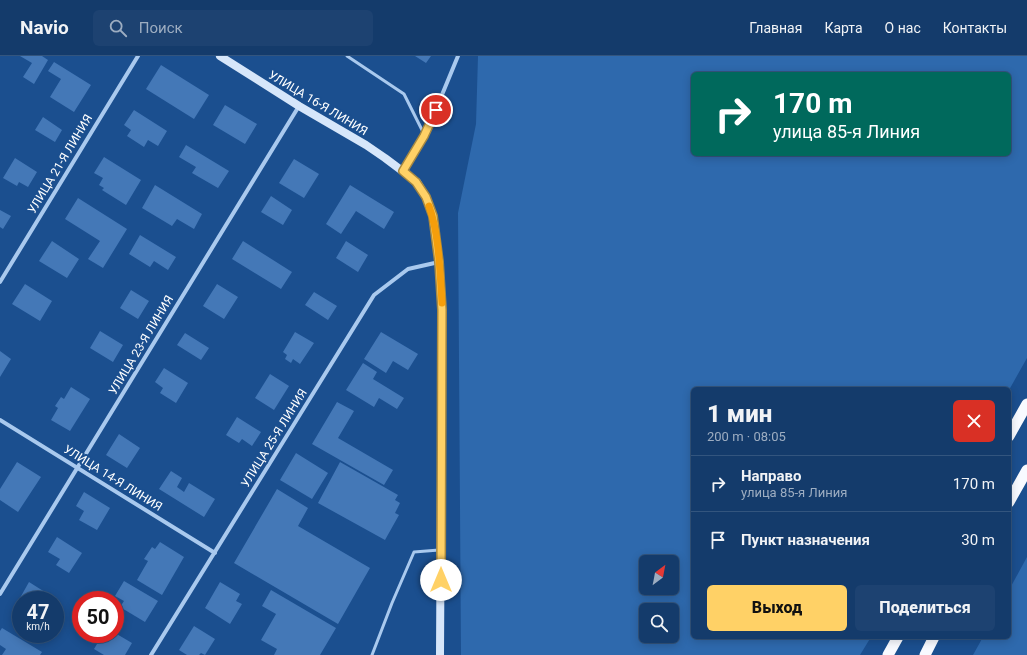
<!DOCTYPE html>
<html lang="ru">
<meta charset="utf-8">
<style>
:root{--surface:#143b6b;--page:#1d4271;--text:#f1f3f6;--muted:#9dadc1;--line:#33557e;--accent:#ffd166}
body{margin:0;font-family:Roboto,sans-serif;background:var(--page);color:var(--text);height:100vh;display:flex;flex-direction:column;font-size:15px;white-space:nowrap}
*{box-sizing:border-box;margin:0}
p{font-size:13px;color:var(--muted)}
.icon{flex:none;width:22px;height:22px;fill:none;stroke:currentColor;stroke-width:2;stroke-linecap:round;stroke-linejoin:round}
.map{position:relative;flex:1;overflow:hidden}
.details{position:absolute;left:691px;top:331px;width:320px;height:252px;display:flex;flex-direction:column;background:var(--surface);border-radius:6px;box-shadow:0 2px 10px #0003,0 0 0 1px var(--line)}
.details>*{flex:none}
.hud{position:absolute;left:691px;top:16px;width:320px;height:84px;border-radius:6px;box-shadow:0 2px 10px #0003,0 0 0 1px var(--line);background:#00695c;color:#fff;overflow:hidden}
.needle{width:26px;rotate:32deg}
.tools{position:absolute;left:639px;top:499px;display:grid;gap:8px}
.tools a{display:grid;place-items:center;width:40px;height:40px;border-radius:6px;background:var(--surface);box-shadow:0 2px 10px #0003,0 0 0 1px var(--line);font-size:20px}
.speed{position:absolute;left:12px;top:535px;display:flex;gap:8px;font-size:20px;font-weight:700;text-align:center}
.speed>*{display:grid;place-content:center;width:52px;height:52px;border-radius:50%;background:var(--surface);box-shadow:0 2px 10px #0003,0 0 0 1px var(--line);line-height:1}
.speed small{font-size:10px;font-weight:400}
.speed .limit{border:6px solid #d22;background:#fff;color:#111}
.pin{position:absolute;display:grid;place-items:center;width:34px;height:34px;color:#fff;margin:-17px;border:2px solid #fff;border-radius:50%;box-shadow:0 1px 4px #0007}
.me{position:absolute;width:44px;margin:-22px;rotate:0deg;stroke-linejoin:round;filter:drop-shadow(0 0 3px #0008)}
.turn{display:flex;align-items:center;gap:14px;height:84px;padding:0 16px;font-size:18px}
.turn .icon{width:52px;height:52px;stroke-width:2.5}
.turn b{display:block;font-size:28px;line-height:34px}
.round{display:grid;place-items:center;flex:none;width:42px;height:42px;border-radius:6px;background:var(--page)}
.headline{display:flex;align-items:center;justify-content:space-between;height:68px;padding:0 16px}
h1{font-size:24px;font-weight:800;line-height:30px}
.cta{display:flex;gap:8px;margin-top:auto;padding:8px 16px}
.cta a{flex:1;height:46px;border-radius:6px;background:var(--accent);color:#111;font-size:16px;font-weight:800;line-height:46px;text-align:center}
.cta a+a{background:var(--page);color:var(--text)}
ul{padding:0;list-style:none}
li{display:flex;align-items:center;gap:12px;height:56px;padding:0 16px;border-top:1px solid var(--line)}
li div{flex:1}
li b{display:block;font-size:15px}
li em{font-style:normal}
header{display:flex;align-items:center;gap:24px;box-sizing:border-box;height:56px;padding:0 20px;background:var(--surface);border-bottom:1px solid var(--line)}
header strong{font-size:19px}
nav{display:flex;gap:22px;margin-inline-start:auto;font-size:14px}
.search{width:280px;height:36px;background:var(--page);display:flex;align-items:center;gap:10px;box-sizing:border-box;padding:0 14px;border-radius:6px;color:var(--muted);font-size:15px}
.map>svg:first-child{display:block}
.green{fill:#2e69ad;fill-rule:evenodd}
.building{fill:#4478b7}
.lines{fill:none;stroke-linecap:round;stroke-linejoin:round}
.service{stroke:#a9c9ee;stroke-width:3}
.minor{stroke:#a9c9ee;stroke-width:4}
.secondary{stroke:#d6e6fa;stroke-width:8}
.trunk{stroke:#f8faff;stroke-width:11}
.route-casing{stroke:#a68842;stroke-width:10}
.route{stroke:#ffd166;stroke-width:7}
.slow{stroke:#f59e0b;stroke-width:7}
.labels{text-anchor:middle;stroke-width:4;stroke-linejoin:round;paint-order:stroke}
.street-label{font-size:12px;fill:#fff;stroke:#1b4f8f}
</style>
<header>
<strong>Navio</strong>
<div class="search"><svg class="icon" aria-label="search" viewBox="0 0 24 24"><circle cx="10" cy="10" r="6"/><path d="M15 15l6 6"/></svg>Поиск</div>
<nav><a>Главная</a><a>Карта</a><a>О нас</a><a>Контакты</a></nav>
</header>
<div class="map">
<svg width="1027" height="599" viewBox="0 0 1027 599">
<rect width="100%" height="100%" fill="#1b4f8f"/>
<!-- green -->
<path class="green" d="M478,0H1027V302L1009,334L693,333V581H871L860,599H461L458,157L476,68ZM693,18H1009V98H693ZM646,506H672V532H646ZM646,554H672V580H646Z
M1027,501V599H973L983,581H1009V534Z"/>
<!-- building -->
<path class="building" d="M20,0H42L48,4L34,28L23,21L32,7Z
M415,0H431L426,7Z
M54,6L91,29L74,56L50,41L61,23L48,15Z
M161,9L209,39L194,63L146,33Z
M225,49L257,68L245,88L213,69Z
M134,54L167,75L158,90L148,84L144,91L127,80L131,74L124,69Z
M43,61L62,74L55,86L35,74Z
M186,89L229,115L218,132L192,117L196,111L179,101Z
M104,101L141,124L126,149L102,134L104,132L99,129L103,122L94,117Z
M15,102L37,116L28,131L19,126L17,130L3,122Z
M294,103L319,118L304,142L279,127Z
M155,129L202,158L194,173L177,163L172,170L142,152Z
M350,129L394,156L384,173L356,155L341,178L326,168Z
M271,140L292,154L283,169L261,156Z
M78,142L127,173L103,212L88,203L100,185L65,163Z
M0,154L11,160L3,173L0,171Z
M140,179L176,201L168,214L154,205L150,211L129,198Z
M52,185L79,203L67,222L39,205Z
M243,185L292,216L281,233L232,203Z
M346,185L368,199L358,216L336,202Z
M25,228L52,245L40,265L12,248Z
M217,228L238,241L224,263L203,250Z
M131,234L149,245L138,263L120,252Z
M314,236L337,250L328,264L305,249Z
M100,275L123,289L113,306L90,292Z
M295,276L314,287L300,308L293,303L291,307L285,303L287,299L283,296Z
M381,276L418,298L408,314L393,305L386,317L364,303Z
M185,277L209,292L201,304L177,289Z
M0,295L11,303L0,321Z
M363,307L377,316L373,323L404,342L397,353L379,342L374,351L346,334Z
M164,312L188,327L176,347L160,337L163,332L155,326Z
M270,318L289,330L274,354L255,342Z
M71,331L90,343L70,375L51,364L58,352L55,350L61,341L64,343Z
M337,346L354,355L338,382L393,414L384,429L312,388Z
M237,361L261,376L252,390L242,383L239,387L226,379Z
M119,378L140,392L127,412L106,399Z
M296,397L328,417L312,443L280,424Z
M17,406L41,421L18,456L0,444V433Z
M340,406L398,439L395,444L400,447L395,457L399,459L385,484L318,447Z
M171,415L182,422L177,431L184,436L189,427L215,443L204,461L159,433Z
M277,433L308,452L298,470L370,512L338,568L234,507Z
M84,436L110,452L97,474L79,464L84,455L76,450Z
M57,481L82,497L69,517L56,509L60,503L48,496Z
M160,486L184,501L162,539L137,524L148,505L144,503L152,491L155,493Z
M124,525L158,545L145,566L120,551L124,545L115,540Z
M29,526L56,543L55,544H24L20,542Z
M220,526L240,538L236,545L242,548L230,568L205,552Z
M271,534L336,572L320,599H274L277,593L261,584L276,558L262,550Z
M194,570L215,583L205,599L201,597L199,599H187L179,594Z
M2,572L42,596L40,599H2L6,593L0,589V575Z
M115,577L132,587L125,599H104L94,593L100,583L92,578H115Z"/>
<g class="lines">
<!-- service -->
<path class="service" d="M347,0L404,38L425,80
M372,599L392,547L414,496L439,494"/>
<!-- minor -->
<path class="minor" d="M403,115L425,80L458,0
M0,226L138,0
M0,364L215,497
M0,538L299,50
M151,599L374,239L408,213L439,206"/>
<!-- secondary -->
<path class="secondary" d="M220,0L299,50L366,89L385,102L417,126L426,141L433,160L439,206L442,254L440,599"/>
<!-- trunk -->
<path class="trunk" d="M1009,380L1027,348
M1009,446L1027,414
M888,599L898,581
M925,599L934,581"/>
</g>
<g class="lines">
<!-- route casing -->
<g class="route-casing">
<path id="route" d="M436,54L424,80L403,115L416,126L426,141L433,160L439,206L442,254L441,524"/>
</g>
<!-- route -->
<use href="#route" class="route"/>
<!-- slow -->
<path class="slow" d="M429,150C439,177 440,217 442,247"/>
</g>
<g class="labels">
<!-- street labels -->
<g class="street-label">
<text transform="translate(318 47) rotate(31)" y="4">УЛИЦА 16-Я ЛИНИЯ</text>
<text transform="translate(60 108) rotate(-59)" y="4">УЛИЦА 21-Я ЛИНИЯ</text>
<text transform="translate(141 289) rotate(-59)" y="4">УЛИЦА 23-Я ЛИНИЯ</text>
<text transform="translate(274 382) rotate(-58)" y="4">УЛИЦА 25-Я ЛИНИЯ</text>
<text transform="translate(113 422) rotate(32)" y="4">УЛИЦА 14-Я ЛИНИЯ</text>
</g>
</g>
</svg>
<div class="tools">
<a><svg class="needle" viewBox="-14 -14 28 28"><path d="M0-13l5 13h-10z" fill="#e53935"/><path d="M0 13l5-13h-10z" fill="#9dadc1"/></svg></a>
<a><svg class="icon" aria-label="search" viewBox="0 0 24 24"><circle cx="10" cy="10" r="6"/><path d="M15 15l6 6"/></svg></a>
</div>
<div class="speed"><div>47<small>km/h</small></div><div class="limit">50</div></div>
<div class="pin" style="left:436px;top:54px;background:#d93025"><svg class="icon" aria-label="arrive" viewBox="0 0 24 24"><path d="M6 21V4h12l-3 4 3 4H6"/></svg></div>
<svg class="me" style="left:441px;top:524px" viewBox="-20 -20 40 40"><circle r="19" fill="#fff"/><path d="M0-13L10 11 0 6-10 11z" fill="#ffd166"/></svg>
<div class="hud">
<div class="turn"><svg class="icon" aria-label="right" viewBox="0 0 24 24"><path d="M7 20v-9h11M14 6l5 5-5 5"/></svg><div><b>170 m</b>улица 85-я Линия</div></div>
</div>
<section class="details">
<div class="headline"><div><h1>1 мин</h1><p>200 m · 08:05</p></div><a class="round" style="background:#d93025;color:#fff"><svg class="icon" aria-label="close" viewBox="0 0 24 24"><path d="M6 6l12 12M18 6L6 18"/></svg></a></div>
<ul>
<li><svg class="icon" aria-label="right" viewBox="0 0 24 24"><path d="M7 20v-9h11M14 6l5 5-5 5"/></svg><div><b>Направо</b><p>улица 85-я Линия</p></div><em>170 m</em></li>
<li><svg class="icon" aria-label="arrive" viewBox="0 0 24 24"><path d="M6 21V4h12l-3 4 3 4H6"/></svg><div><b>Пункт назначения</b></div><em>30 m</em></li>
</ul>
<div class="cta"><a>Выход</a><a>Поделиться</a></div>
</section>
</div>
